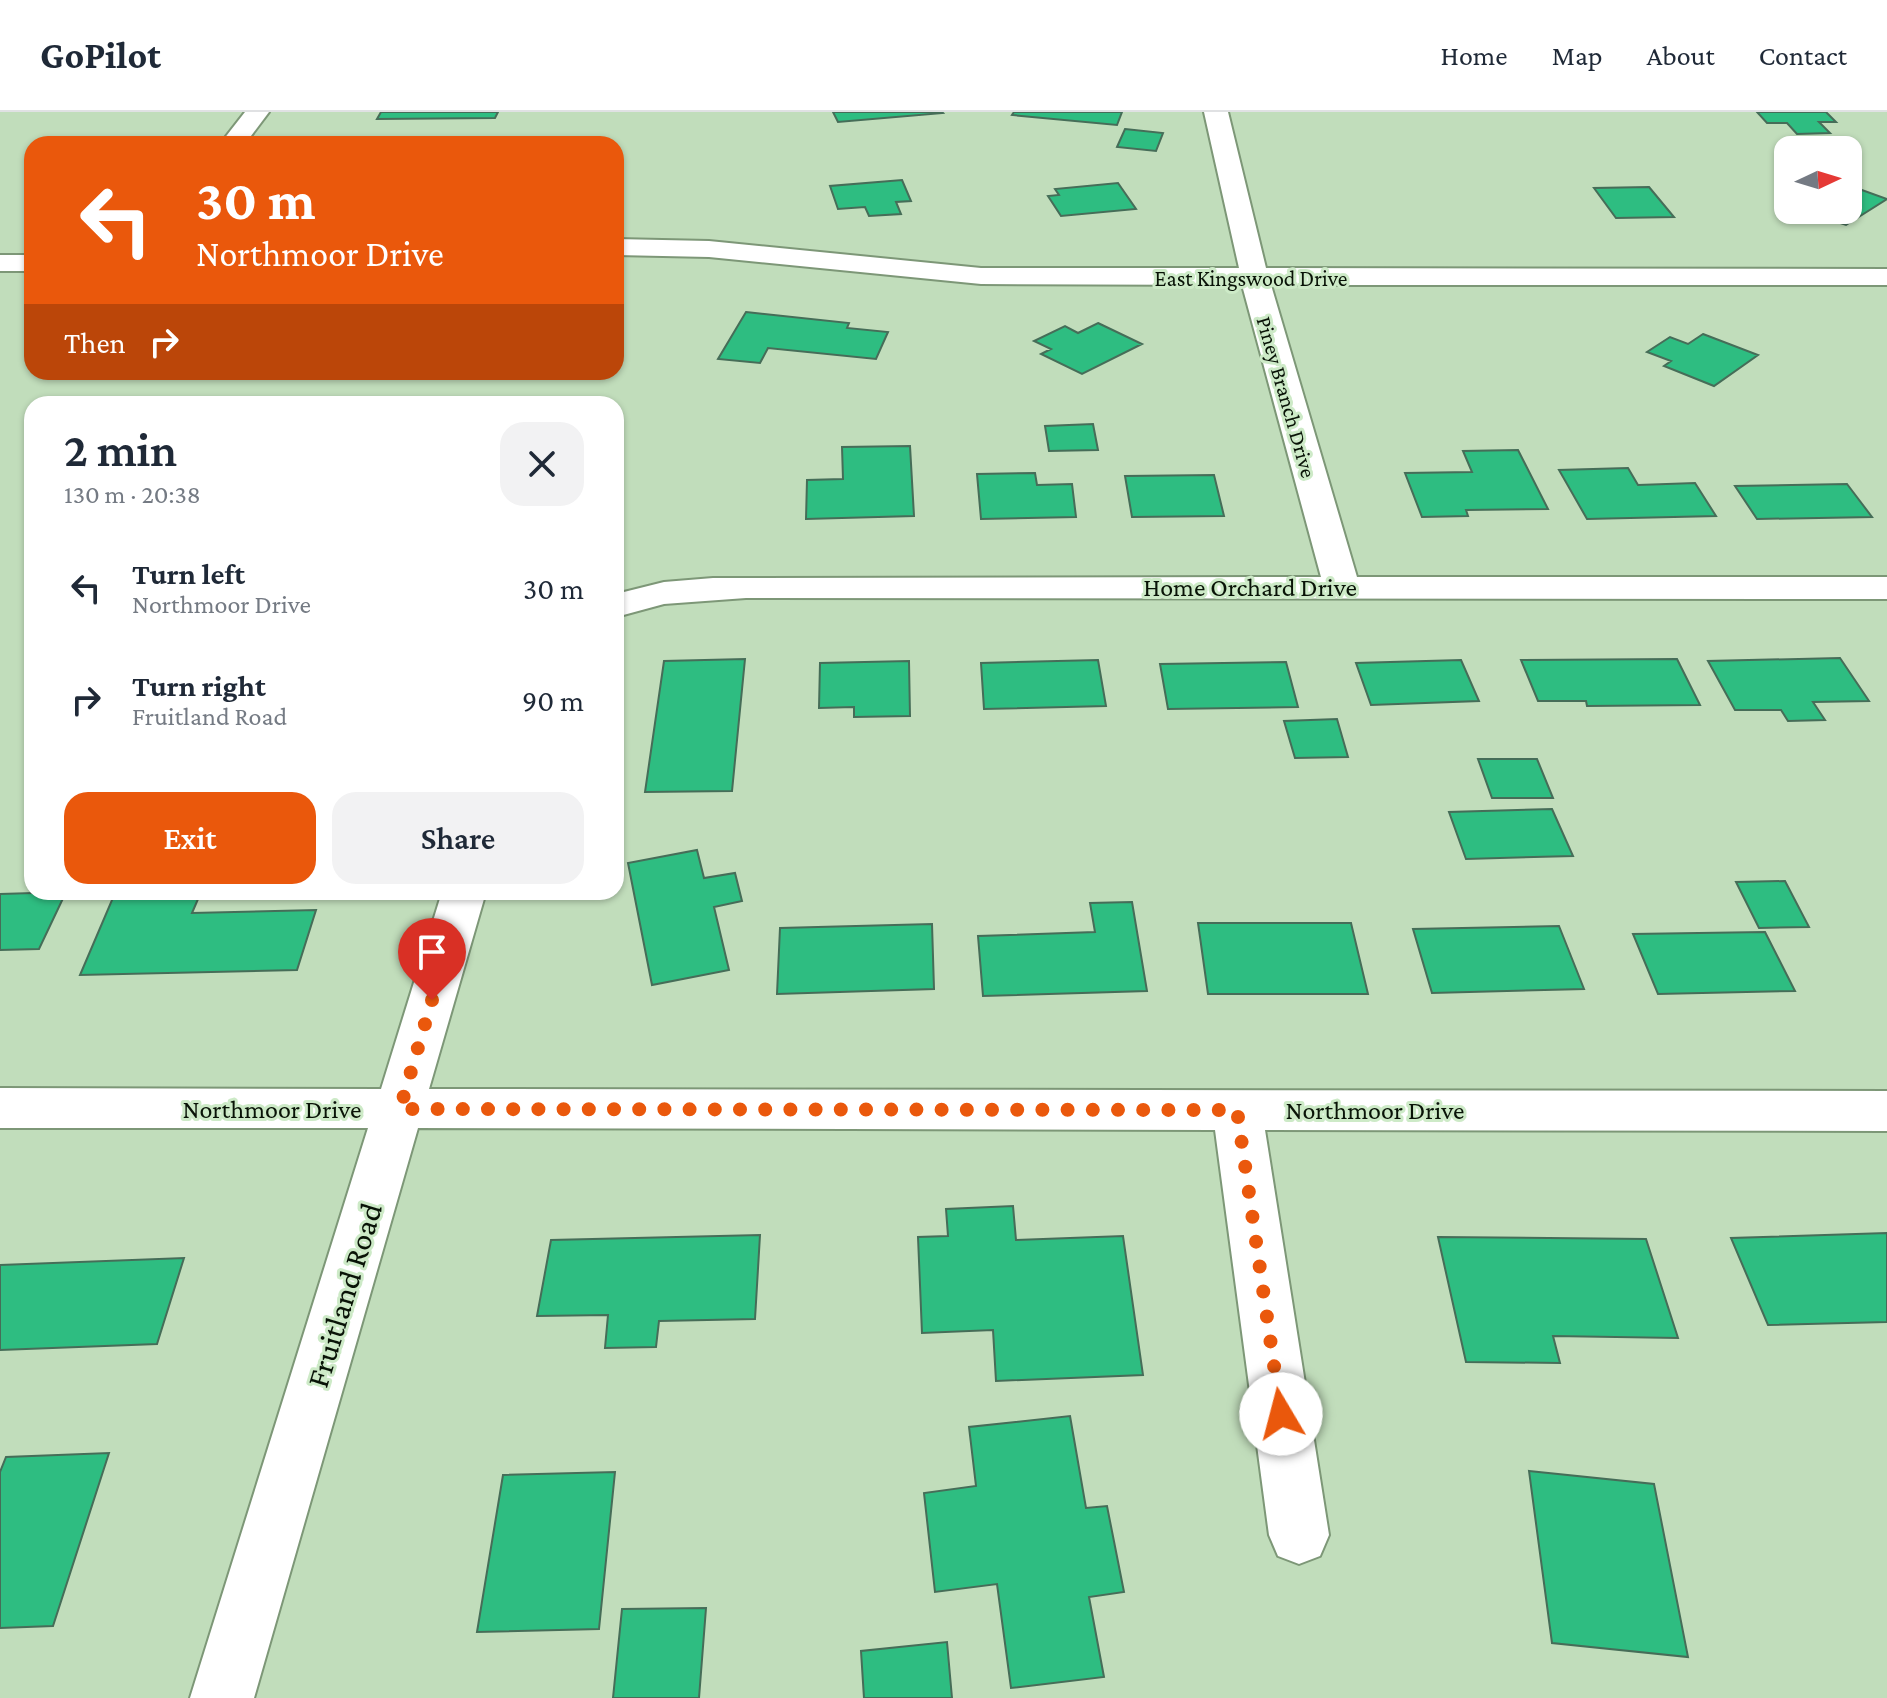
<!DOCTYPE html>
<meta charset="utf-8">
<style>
:root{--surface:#fff;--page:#f2f2f3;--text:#1f2937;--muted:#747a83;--line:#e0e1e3;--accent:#ea580c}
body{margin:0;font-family:"Crimson Pro",serif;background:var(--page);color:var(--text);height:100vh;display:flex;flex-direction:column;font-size:30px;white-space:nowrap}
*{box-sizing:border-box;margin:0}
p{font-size:26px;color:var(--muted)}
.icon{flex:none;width:44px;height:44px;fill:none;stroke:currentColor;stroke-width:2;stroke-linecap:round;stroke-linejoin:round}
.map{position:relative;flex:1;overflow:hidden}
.details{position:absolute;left:24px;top:284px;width:600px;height:504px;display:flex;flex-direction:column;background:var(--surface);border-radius:24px;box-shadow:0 2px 6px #0004}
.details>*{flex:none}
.guide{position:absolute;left:24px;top:24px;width:600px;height:244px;border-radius:24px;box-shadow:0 2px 6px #0004;background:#ea580c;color:#fff;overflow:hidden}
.needle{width:52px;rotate:86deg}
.tools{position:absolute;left:1774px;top:24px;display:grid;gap:16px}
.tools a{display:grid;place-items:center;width:88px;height:88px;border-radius:16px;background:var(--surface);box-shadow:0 2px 6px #0004;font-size:40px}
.pin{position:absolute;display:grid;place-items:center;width:68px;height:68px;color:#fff;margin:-82px -34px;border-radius:50% 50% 50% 0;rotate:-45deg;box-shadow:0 0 8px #0007}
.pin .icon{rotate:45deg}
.me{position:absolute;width:88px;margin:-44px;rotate:352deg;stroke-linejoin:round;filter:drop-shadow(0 0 6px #0008)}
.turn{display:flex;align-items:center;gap:28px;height:168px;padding:0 40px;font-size:36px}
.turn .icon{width:104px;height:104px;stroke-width:2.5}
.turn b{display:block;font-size:56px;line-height:68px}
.then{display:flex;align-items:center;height:76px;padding:0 40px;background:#0003;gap:16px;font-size:30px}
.round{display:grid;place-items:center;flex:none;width:84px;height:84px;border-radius:24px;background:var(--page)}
.head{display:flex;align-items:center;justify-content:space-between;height:136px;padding:0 40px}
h1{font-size:48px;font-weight:600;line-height:60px}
.primary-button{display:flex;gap:16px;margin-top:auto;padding:16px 40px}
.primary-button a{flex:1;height:92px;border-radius:24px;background:var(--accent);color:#fff;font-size:32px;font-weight:600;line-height:92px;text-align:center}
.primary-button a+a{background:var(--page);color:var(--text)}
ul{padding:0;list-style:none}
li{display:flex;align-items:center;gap:24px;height:112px;padding:0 40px}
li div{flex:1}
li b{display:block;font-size:30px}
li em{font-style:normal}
header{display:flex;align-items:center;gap:48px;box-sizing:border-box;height:112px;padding:0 40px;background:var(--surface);border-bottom:2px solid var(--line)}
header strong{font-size:38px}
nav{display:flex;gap:44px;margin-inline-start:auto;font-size:28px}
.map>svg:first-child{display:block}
.building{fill:#2ebd81;stroke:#466d58;stroke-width:2}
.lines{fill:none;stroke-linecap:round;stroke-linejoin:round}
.minor-casing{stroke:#7d9777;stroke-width:4}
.minor{fill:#fff;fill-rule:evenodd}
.route{stroke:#ea580c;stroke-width:14;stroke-dasharray:0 25.2}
.labels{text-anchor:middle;stroke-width:6;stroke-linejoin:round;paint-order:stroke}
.far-street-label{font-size:22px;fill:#091307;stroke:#cdeac7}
.street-label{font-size:26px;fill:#091307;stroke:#cdeac7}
.near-street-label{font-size:32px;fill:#091307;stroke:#cdeac7}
</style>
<header>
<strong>GoPilot</strong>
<nav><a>Home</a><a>Map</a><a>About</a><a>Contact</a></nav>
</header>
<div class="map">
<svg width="1887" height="1586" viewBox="0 0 1887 1586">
<rect width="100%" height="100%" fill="#c1ddbb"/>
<!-- building -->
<path class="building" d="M381,0H498L495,6L377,7Z
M833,0H942L943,1L838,10Z
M1014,0H1122L1117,13L1012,3Z
M1757,0H1826L1836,10H1819L1830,21L1797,22L1787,11H1767Z
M1125,17L1163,21L1156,39L1117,35Z
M902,68L911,89L896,90L901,102L869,104L865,95L838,97L830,74Z
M1118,71L1136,97L1061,104L1048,84L1059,83L1055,77Z
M1848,73L1887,87L1846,113L1801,98H1848Z
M1649,75L1674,105L1616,106L1594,76Z
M746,200L849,211L847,216L888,220L876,247L768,236L760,251L718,247Z
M1098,211L1142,232L1082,262L1041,242L1051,237L1034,229L1065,214L1078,221Z
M1703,222L1758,243L1714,274L1664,254L1671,249L1647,240L1670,225L1688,232Z
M1093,312L1098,338L1049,339L1045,314Z
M910,334L914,404L806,407L807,368L843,367L842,335Z
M1518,338L1548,397L1466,398L1468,404L1422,405L1405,361L1472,360L1463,339Z
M1628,356L1638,373L1695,371L1716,404L1587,407L1559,358Z
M1035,361L1037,373L1072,372L1076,405L981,407L977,362Z
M1214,363L1224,404L1132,405L1125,364Z
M1847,372L1872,405L1757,407L1735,374Z
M1840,546L1869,589L1813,590L1825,608L1788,609L1781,598H1735L1708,549Z
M745,547L732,679L645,680L664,549Z
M1677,547L1700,593L1587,594L1586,589H1538L1521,548Z
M1098,548L1106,594L984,597L981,551Z
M1461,548L1479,589L1371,593L1356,551Z
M909,549L910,604L854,605V595L819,596L820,551Z
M1286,550L1298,595L1168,597L1160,552Z
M1337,607L1348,645L1295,646L1284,609Z
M1478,647H1537L1553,686H1492Z
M1552,697L1573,744L1466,747L1449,700Z
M697,738L704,766L735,761L742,789L714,795L729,858L652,873L628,751Z
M1785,769L1809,815L1759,816L1736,770Z
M66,780L39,837L0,838V782Z
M201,780L192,801L316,798L297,858L80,863L115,781Z
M1132,790L1147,879L983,884L978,824L1095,820L1090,791Z
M1198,811H1351L1368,882H1208Z
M932,812L934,877L777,882L780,816Z
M1559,814L1584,877L1432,881L1413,817Z
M1765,820L1795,879L1658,882L1633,822Z
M1013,1094L1016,1128L1123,1124L1143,1263L996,1269L993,1218L922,1221L918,1125L948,1124L946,1097Z
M1887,1121V1210L1768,1213L1731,1126Z
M760,1123L755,1207L659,1209L656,1235L605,1236L608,1203L537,1204L551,1128Z
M1438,1125L1646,1127L1678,1226L1553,1224L1560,1251L1466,1250Z
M184,1146L157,1232L0,1238V1153Z
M1070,1304L1086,1396L1107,1394L1124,1480L1089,1485L1104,1565L1011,1576L997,1472L935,1480L924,1381L976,1374L969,1315Z
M109,1341L53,1514L0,1516V1360L6,1345Z
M1529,1359L1654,1372L1688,1545L1552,1531Z
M615,1360L599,1517L477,1520L503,1363Z
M706,1496L699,1586H613L622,1497Z
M947,1530L952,1586H864L861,1539Z"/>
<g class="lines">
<!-- minor casing -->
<g class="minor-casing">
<path id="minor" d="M245,0H269L245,32H220Z
M1204,0H1228L1266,156L1887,157V173H1271L1357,465H1887V487L746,486L664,492L616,505V482L664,470L713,466L1321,465L1242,173L981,172L709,145L616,143V127L709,129L981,156H1239Z
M0,143H32V159H0Z
M442,780H486L429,977L1887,979V1019L1265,1018L1329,1423L1320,1444L1299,1452L1278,1444L1269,1423L1215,1018L418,1016L254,1586H190L368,1016H0V976L381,977Z"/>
</g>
<!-- minor -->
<use href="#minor" class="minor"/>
</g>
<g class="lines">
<!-- route -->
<path class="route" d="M432,888L400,997L1237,998L1281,1302"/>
</g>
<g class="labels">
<!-- far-street labels -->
<g class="far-street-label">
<text x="1251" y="174">East Kingswood Drive</text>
<text transform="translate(1287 285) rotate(74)" y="8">Piney Branch Drive</text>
</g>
<!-- street labels -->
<g class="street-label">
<text x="1250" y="484">Home Orchard Drive</text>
<text x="272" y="1006">Northmoor Drive</text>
<text x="1375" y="1007">Northmoor Drive</text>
</g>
<!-- near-street labels -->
<g class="near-street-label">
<text transform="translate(344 1183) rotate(-73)" y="11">Fruitland Road</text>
</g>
</g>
</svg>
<div class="tools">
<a><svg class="needle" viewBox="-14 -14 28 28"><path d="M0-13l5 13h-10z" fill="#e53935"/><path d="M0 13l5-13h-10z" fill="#747a83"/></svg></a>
</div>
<div class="pin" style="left:432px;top:888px;background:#d93025"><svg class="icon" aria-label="arrive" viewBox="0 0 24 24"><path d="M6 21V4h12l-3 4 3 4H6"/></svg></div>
<svg class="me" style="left:1281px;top:1302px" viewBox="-20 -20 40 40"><circle r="19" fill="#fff"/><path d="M0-13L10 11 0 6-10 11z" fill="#ea580c"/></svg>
<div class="guide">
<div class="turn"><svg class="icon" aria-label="left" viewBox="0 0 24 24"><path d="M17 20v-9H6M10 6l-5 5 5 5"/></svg><div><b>30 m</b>Northmoor Drive</div></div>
<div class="then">Then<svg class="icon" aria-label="right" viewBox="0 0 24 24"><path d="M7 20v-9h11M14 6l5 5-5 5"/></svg></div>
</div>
<section class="details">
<div class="head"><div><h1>2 min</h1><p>130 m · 20:38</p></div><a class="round"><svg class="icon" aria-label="close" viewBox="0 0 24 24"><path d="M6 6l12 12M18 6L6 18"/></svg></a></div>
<ul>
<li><svg class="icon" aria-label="left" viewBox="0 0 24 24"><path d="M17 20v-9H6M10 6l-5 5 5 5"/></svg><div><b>Turn left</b><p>Northmoor Drive</p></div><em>30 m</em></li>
<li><svg class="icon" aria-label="right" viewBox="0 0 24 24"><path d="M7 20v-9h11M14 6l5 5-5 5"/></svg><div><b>Turn right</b><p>Fruitland Road</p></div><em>90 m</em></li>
</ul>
<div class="primary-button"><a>Exit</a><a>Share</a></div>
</section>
</div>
